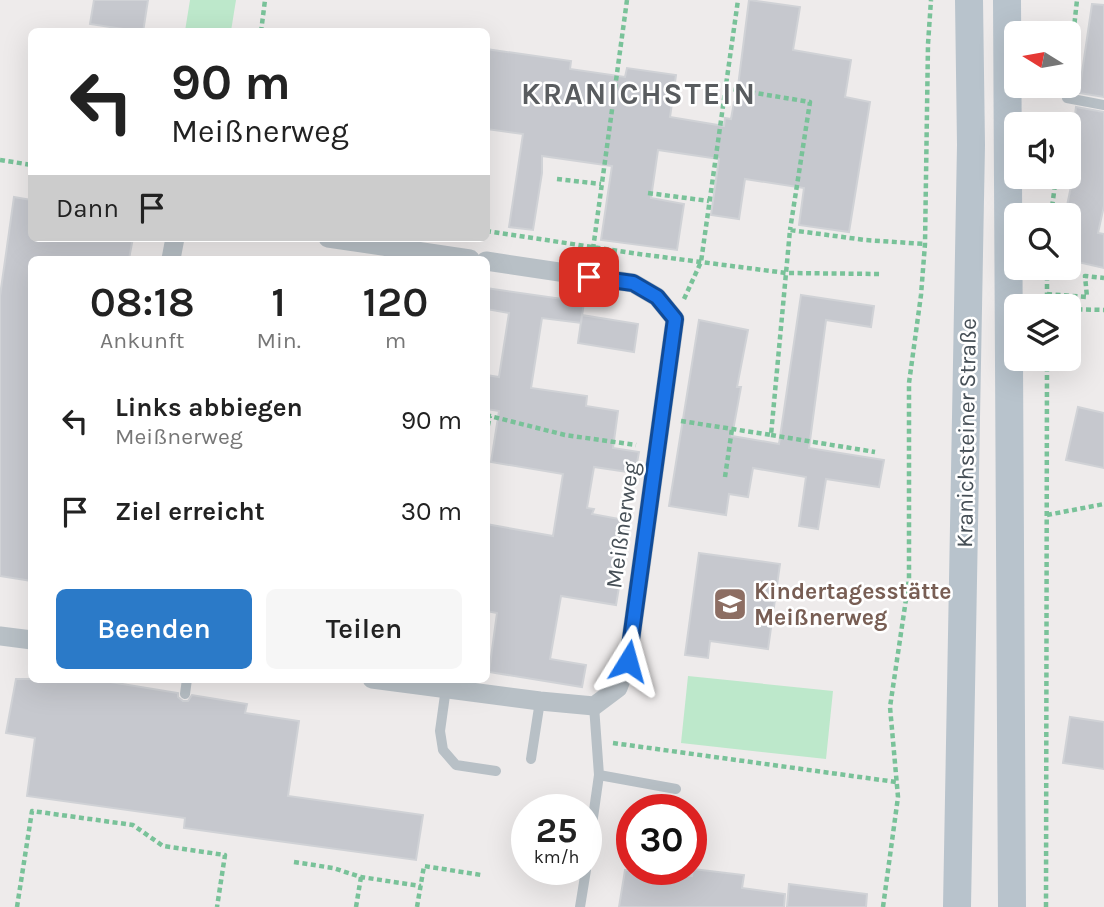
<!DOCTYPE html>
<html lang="de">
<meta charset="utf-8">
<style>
:root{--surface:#fff;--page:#f6f6f6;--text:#222;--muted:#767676;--accent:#2b7ac8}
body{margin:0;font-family:Karla,sans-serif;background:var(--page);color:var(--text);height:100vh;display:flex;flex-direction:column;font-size:26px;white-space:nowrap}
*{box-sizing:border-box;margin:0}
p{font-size:23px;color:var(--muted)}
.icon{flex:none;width:38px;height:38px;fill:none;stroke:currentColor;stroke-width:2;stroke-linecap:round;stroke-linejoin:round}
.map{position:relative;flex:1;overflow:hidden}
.panel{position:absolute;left:28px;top:256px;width:462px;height:427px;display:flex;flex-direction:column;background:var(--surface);border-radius:10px;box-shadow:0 7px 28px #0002}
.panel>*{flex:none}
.banner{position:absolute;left:28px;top:28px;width:462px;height:214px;border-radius:10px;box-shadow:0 7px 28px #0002;background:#fff;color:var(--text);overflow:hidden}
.needle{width:46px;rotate:281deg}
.controls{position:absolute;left:1004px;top:21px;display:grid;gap:14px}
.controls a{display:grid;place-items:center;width:77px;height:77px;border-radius:10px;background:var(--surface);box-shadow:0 7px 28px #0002;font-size:35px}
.speed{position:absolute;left:511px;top:794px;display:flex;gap:14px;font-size:35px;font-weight:700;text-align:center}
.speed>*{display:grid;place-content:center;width:91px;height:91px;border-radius:50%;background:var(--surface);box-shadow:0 7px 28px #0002;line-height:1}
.speed small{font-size:18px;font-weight:400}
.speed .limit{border:10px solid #d22;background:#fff;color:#111}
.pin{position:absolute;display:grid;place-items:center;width:60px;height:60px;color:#fff;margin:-30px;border-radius:14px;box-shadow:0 4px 10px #0006}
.me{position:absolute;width:77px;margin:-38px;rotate:8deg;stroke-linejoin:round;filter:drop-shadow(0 0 5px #0008)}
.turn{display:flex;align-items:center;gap:24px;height:147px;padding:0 28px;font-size:32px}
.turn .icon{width:91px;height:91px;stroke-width:2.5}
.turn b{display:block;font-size:49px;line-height:60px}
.then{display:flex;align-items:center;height:66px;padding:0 28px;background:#0003;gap:14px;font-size:26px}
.eta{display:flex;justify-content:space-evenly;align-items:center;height:119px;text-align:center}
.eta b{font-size:42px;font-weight:600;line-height:49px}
.action{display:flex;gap:14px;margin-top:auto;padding:14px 28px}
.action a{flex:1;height:80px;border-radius:10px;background:var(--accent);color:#fff;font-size:28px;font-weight:600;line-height:80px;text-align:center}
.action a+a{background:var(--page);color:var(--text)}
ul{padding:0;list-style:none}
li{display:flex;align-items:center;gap:21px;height:91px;padding:0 28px}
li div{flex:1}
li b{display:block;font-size:26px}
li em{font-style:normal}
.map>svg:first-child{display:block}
.green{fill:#bde8cb}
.building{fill:#c6c8ce;stroke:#d0d2d6;stroke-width:2}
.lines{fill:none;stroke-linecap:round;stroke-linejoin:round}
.path{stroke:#79c299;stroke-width:4.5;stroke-dasharray:5 3.5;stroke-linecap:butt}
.lane{stroke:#b8c0c6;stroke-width:10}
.street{stroke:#b8c0c6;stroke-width:19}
.secondary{stroke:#b8c3cc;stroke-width:28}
.route-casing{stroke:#114b97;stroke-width:18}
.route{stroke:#1a73e8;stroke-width:12}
.labels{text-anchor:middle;stroke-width:5;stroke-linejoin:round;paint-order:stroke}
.street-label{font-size:23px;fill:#464f56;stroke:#fff}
.education-label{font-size:23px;font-weight:bold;fill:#785e54;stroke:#fff;text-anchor:start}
.district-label{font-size:30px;font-weight:bold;letter-spacing:2px;fill:#595c5f;stroke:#fff}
</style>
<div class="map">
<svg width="1104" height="907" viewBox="0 0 1104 907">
<rect width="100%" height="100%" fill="#eeebeb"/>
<!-- green -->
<path class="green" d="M190,0H236L231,31H185Z
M688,676L833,691L826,759L681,743Z"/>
<!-- building -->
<path class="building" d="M94,0H148L143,32L90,24Z
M749,0L800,7L793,50L851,60L845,97L870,102L849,232L799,225L804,188L745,179L739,219L711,215L719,159L658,150L651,198L684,204L677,250L601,240L612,166L542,156V173L533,230L509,227L523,134L486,129V49L571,61L570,69L625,77L627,68L676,75L670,117L724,126L725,118L731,119L734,102H736Z
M1092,4L1104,5V97L1079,93Z
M1076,107L1104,112V206L1098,233L1104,234V268L1069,260V244L1076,215H1065L1076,163L1069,162V160Z
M14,197L32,200V238H133L129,259H32V581L0,576V296Z
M486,288L584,302L581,323L542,318L531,388L587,396L586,406L618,411L613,448L639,452L635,473L594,467L587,508L594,509L592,514L630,521L616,605L561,596L550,659L586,665L582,687L489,672L497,613L486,611V524L553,536L563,474L491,462L499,411L486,409V375L499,377L509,313L486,309Z
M801,295L874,306L871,327L826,320L809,448L884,460L879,487L826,479L818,529L799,526L806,477L753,468L748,497L729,494L726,515L669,506L699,320L748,330L737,387H741L732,436L779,444Z
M582,315L638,324L634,352L578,343Z
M1078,407L1104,413V468L1066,460Z
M699,553L780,564L768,649L710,641L708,658L685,655Z
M16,679H92L178,693V697L183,701H188L192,695L247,704L245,713L299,721L288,796L423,815L416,860L184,828L185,818L27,796L35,738L6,733Z
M1070,717L1104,722V769L1063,763Z
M693,869L744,875L742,888L785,894L784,907H619L625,870H655L692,876Z
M789,884L867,894L866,907H787Z"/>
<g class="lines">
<!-- path -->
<path class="path" d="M261,32L265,0
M1069,74L1077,0
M725,88L810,102L790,230
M0,160L32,165
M557,179L601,184
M648,193L709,201
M1051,215L1056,177
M486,231L639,254L786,273L882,274
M593,249L627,0
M1047,294L1087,297L1085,276L1104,278
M684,299L701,262L738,0
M1047,306V268
M1069,309L1104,310
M486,415L565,435L636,445
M681,421L771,435L790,230L865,240L925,244
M486,434L490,416
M771,435L875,452
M725,477L732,429
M1047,515L1104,504
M613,743L896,782
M294,862L333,868L361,877L421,886
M17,907L32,811L133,825L163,846L225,855L217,907
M356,907L361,877
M417,907L424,866L481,875
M883,907L898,797L890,707L909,579V383L921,295L925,244L928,44L931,0
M1046,907L1047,359"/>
<!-- lane -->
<path class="lane" d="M1067,98L1104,105
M446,688L440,731L443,750L456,765L496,771
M185,694L187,679
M531,759L540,701
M599,775L676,789
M586,867L599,775L594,706
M580,907L586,870"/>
<!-- street -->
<path class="street" d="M328,238L470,259
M171,259L175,238
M0,636L32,640
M372,679L540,701L594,706L618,688L628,661L675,319L657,297L633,283L486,261"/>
<!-- secondary -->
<path class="secondary" d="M1007,0L1012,907
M957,907L971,145L969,0"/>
</g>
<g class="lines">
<!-- route casing -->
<g class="route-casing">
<path id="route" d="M589,277L633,283L657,297L675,319L628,661"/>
</g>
<!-- route -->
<use href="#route" class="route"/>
</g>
<!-- icons -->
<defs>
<g id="school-square" transform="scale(1.75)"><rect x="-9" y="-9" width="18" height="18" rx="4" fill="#8d6e63" stroke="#fff"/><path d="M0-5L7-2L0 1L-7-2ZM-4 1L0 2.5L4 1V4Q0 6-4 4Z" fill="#fff"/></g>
</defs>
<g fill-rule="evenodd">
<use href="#school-square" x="730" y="604"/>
</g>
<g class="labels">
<!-- street labels -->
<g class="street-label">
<text transform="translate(966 433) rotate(-89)" y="8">Kranichsteiner Straße</text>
<text transform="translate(622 525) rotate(-82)" y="8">Meißnerweg</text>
</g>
<!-- education labels -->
<g class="education-label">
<text x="754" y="599">Kindertagesstätte<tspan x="754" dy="26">Meißnerweg</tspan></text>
</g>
<!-- district labels -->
<g class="district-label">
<text x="639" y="104">KRANICHSTEIN</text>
</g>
</g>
</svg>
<div class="controls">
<a><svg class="needle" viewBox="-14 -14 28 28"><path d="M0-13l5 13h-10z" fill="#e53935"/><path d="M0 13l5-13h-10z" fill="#767676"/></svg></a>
<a><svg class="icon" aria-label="sound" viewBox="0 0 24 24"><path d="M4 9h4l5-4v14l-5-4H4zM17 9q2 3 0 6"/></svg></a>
<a><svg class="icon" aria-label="search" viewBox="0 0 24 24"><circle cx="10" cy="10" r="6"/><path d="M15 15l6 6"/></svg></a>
<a><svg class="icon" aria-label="layers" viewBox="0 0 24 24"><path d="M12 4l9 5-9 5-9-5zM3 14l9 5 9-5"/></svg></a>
</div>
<div class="speed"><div>25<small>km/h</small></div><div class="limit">30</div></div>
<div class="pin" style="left:589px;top:277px;background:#d93025"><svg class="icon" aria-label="arrive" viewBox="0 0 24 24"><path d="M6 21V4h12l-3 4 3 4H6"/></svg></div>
<svg class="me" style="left:628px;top:661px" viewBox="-20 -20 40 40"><path d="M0-17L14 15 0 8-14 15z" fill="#1a73e8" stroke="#fff" stroke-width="4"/></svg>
<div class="banner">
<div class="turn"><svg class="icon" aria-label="left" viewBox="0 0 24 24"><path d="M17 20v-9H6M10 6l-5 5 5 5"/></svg><div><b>90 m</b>Meißnerweg</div></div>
<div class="then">Dann<svg class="icon" aria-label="arrive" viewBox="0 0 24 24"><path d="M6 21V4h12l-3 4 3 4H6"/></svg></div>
</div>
<section class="panel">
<div class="eta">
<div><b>08:18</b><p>Ankunft</p></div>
<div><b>1</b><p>Min.</p></div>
<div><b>120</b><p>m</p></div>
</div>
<ul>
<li><svg class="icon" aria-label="left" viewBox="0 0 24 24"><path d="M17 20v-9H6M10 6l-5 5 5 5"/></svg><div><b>Links abbiegen</b><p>Meißnerweg</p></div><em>90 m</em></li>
<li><svg class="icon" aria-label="arrive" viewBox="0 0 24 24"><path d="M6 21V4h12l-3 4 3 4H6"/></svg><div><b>Ziel erreicht</b></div><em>30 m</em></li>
</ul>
<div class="action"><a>Beenden</a><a>Teilen</a></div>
</section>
</div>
